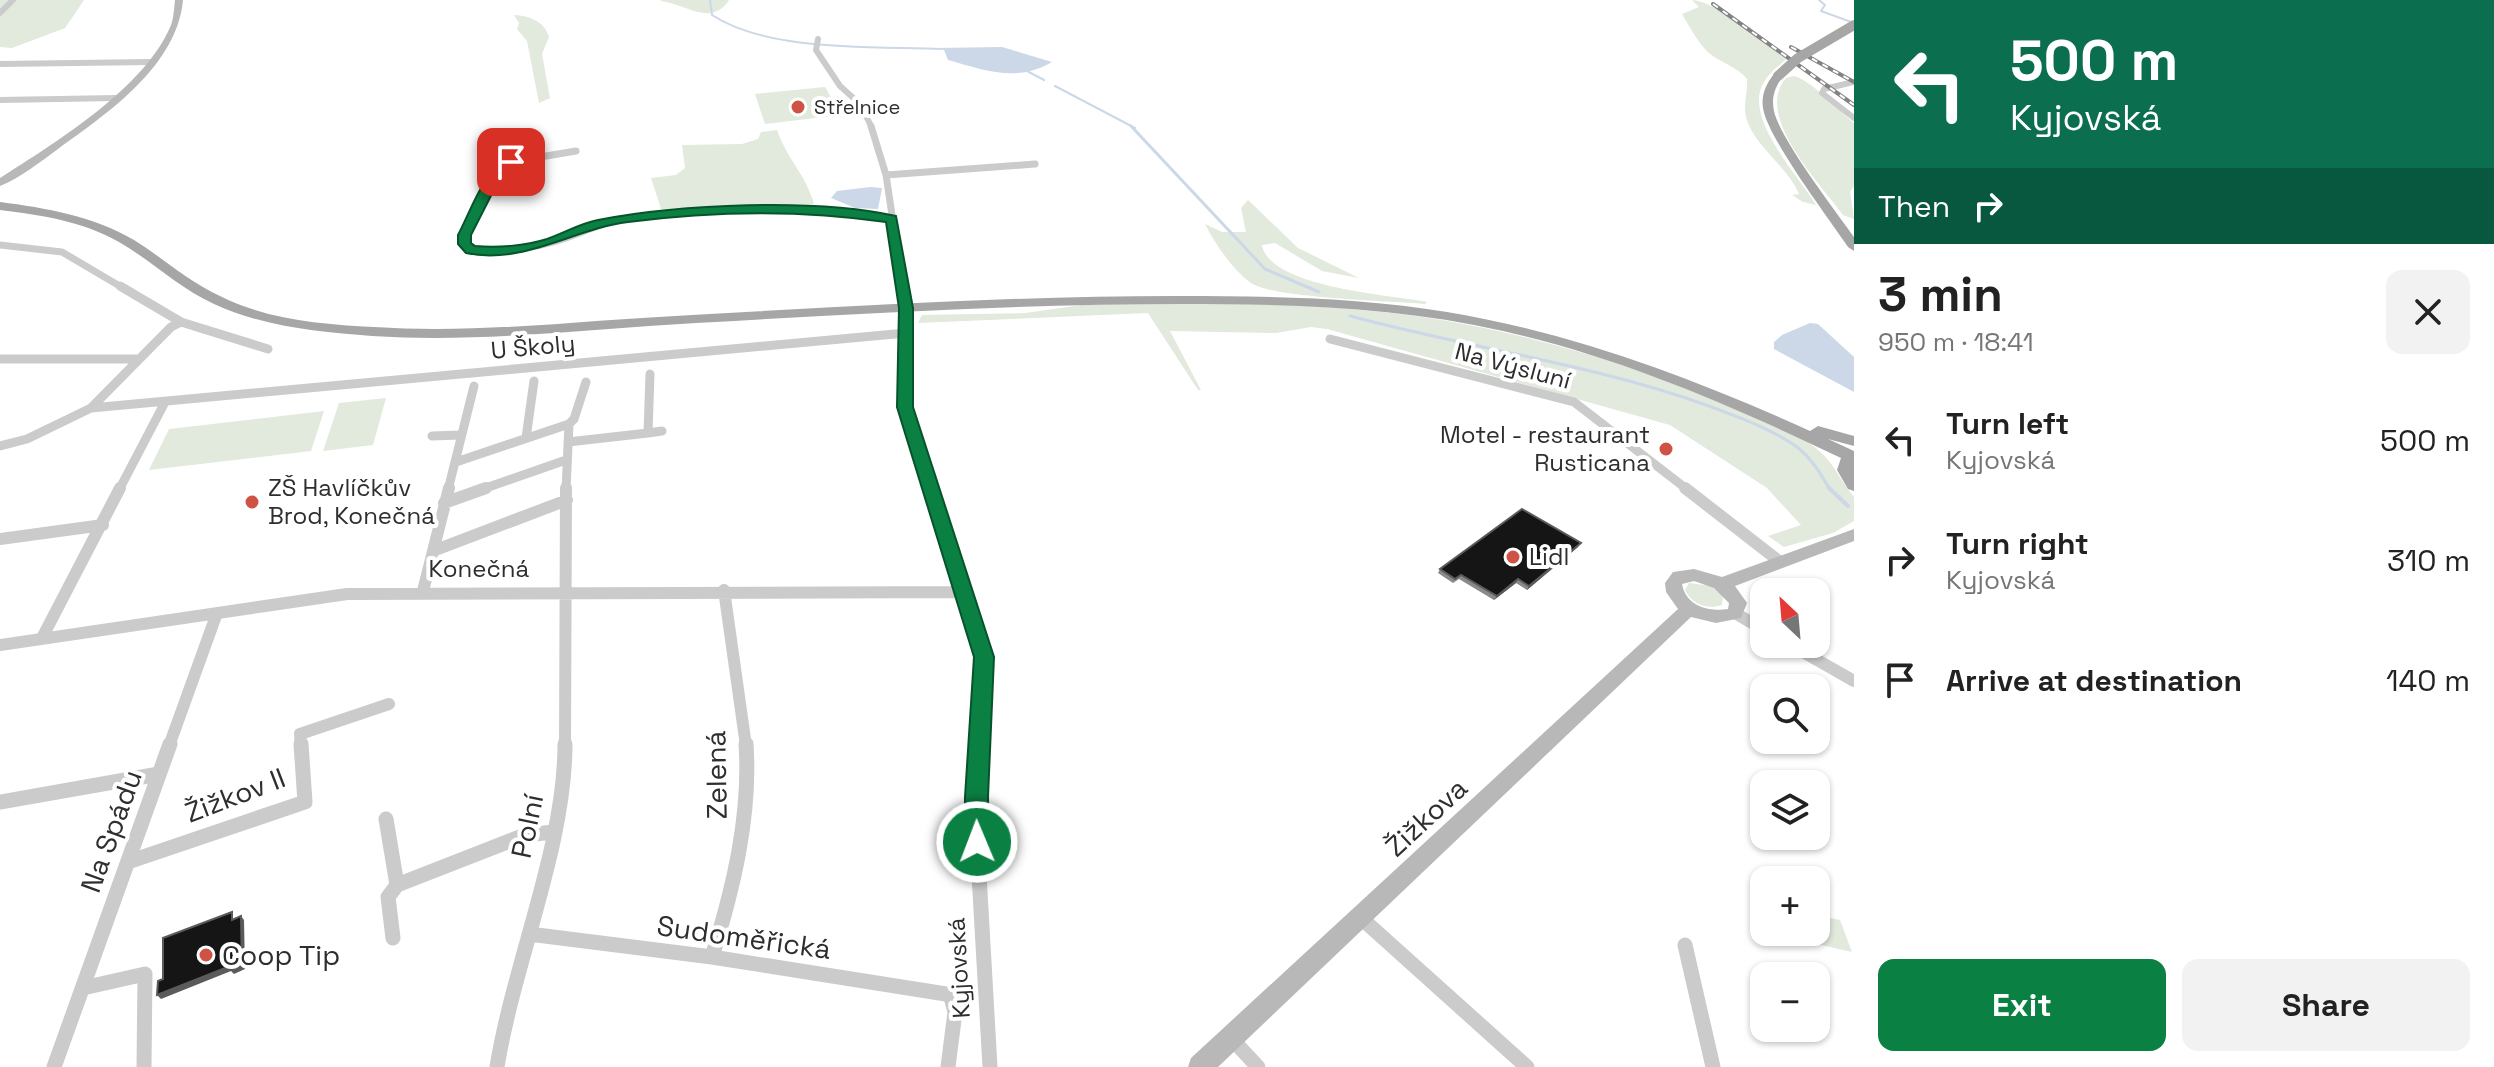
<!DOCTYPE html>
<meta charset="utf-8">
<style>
:root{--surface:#fff;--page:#f2f2f2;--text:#222;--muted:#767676;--accent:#0b8043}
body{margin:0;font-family:"Space Grotesk",sans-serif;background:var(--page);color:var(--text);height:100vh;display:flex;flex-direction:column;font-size:30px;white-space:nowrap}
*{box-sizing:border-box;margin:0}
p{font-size:26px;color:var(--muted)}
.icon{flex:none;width:44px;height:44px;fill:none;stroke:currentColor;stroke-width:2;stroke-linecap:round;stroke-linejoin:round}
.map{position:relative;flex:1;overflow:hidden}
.details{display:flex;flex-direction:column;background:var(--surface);width:640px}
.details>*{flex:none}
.banner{background:#0b6e4f;color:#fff;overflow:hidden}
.needle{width:52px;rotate:334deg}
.tools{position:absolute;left:1750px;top:578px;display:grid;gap:16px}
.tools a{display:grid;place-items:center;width:80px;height:80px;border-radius:16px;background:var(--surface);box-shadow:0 2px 6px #0004;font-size:40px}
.pin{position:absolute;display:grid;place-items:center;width:68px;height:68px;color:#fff;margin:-34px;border-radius:16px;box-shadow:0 4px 12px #0006}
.me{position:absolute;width:88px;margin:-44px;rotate:359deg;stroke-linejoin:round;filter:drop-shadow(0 0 6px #0008)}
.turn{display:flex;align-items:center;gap:28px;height:168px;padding:0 24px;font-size:36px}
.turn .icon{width:104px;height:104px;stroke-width:2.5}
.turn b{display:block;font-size:56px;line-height:68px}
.then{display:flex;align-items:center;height:76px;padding:0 24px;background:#0003;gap:16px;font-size:30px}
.round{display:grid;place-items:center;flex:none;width:84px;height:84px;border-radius:16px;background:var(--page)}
.head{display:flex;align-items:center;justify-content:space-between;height:136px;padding:0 24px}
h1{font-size:48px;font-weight:600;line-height:60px}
.cta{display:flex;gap:16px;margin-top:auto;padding:16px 24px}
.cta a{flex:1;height:92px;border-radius:16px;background:var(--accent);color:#fff;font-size:32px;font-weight:600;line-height:92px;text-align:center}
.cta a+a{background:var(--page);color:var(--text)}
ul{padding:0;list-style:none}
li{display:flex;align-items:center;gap:24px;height:120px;padding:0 24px}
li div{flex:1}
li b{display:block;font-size:30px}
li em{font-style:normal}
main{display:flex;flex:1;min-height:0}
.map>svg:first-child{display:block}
.green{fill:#e2e9dd}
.water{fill:#ccd8e7}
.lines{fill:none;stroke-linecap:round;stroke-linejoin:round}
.stream-far2{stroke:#ccd8e7;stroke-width:2}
.stream-far1{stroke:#ccd8e7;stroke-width:3}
.stream{stroke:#ccd8e7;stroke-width:4}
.street-far4{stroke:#cbcbcb;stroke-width:6}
.street-far3{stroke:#cbcbcb;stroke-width:7}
.street-far2{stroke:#cbcbcb;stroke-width:9}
.street-far1{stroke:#cbcbcb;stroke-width:12}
.street{stroke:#cbcbcb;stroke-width:15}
.secondary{fill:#b8b8b8;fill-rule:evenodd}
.primary{fill:#a6a6a6;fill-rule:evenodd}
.rail-casing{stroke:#838383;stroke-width:4}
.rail{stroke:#fff;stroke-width:2;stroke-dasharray:6;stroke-linecap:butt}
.primary-bridge{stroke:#a6a6a6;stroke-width:10}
.wall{fill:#8a8a8a}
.shaded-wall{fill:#5b5b5b}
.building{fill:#151515;stroke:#5b5b5b;stroke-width:2}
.route{fill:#0b8043;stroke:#07532c;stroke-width:2}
.poi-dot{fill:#cf5246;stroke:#fff;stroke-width:3}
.labels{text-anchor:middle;stroke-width:8;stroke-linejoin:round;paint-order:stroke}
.far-poi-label{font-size:20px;fill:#2e2e2e;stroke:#fff;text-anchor:start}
.street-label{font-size:24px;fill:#2e2e2e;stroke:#fff}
.poi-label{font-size:24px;fill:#2e2e2e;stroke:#fff;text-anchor:start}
.near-street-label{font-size:28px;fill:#2e2e2e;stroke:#fff}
.near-poi-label{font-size:28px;fill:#2e2e2e;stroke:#fff;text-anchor:start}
</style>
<main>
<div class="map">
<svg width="1854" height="1067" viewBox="0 0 1854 1067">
<rect width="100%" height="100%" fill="#fff"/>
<!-- green -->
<path class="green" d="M0,0H84L65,28L12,48L0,47Z
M662,0H729C711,28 685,3 660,1Z
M1692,0C1715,0 1765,45 1786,59C1778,67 1769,73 1764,82C1742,117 1798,175 1816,205L1803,202L1792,195L1799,194C1788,167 1753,145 1746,117C1743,103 1748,93 1747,79C1738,67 1721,63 1709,53C1698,43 1690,27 1682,14L1699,7Z
M514,15C530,16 544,21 549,37L542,54L550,98L539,103L527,41L517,29L519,23Z
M1794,76C1809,79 1840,111 1854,123V186L1850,192L1854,219L1843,215C1821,184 1753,116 1786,78Z
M825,87L841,115L765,124L755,94Z
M777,130C786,157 807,177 814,204L661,209L651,178L676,175L685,168L682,145L742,144L758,139L761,132Z
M1248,200L1298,248L1359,278L1322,271L1275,243L1262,245C1270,288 1391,295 1427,302L1425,304C1391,301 1273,298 1251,283C1233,270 1215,244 1205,224L1222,232H1246L1241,208Z
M1089,304C1180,304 1272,301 1362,310C1476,320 1586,349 1691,390C1731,406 1785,423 1817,449C1833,461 1841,482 1854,497V521L1833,533L1784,547L1768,536L1801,525L1767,488L1670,425L1327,329L1311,327L1276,333L1170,331L1201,390H1198L1148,313L918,323L922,315L1025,313Z
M386,398L373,445L323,451L339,403Z
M324,411L311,451L149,470L169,429Z
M1689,583L1712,586L1723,596L1722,605C1707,610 1692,604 1685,590Z
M1816,915L1840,920L1852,952L1773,934V932H1816Z"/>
<!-- water -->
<path class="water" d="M1002,47L1052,62C1017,83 984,70 948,60L944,50L936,48Z
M870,187L882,188L878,209L855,208L831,198L837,191Z
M1810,323L1818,324L1854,357V392L1774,349V342L1782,335Z"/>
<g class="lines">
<!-- stream-far2 -->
<path class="stream-far2" d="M710,0L712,15C768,52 874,46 941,49
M1819,0L1825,5L1821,11L1854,23
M1027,71L1044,80
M1055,86L1135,128"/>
<!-- stream-far1 -->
<path class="stream-far1" d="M1131,126L1265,269L1319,292
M1350,316C1469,348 1593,364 1709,406C1738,417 1772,429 1797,447C1812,459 1821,474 1830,490"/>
<!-- stream -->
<path class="stream" d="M1829,488L1848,506"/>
<!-- street-far4 -->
<path class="street-far4" d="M0,13L13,0
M818,39L816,50L840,86L860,104L872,128
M0,64L151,62
M1854,82L1824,89L1822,93L1854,118
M0,100L117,98"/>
<!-- street-far3 -->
<path class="street-far3" d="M871,126L886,175L903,288
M576,151L516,161L500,168L465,235L468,248C495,252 526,250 553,242C580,235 599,222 628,218C714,207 806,206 891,219
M886,175L1035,164
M0,245L62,252L123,288"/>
<!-- street-far2 -->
<path class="street-far2" d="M120,286L181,322
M903,286L906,308L905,407L931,490
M1330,339L1574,402L1688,490
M0,359H138
M91,408L171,327L181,322L268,349
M648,433L662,431
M432,436L460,435
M526,438L534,381
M568,442L648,433L650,374
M0,446L27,439L91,408L906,333
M456,462L569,424
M119,490L164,404
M448,490L474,386
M480,490L566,460
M566,490L569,424L574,419L586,382"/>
<!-- street-far1 -->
<path class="street-far1" d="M931,488L984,657L980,746
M1685,488L1779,561
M444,503L486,488
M0,539L103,525
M433,551L567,500
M724,590L746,746
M423,591L449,488
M1735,613L1764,630
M42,638L120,488
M1789,644L1854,681
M0,645L347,594L961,592
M169,746L217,613
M301,746L300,734L389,704
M565,746L566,488"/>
<!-- street -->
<path class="street" d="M980,744L976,822L990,1067
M0,802L159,774
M386,819L397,885L388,897L393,938
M128,862L305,802L301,744
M397,885L525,835L554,832
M1360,917L1527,1067
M529,934L712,957L946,994L951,997L955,1012L948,1067
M1685,945L1713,1067
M712,957C733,889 751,816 746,744
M83,988L145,974L144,1067
M1231,1038L1258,1067
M54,1067L170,744
M497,1067C514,962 565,847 565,744"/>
<!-- secondary -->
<path class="secondary" d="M175,0H183C177,66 108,113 58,149C40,162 20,178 0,186V178C55,143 146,87 171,25C174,17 174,8 175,0Z
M1854,529V541L1735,586L1747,603L1741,618L1716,623L1691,617L1218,1067H1188L1191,1058L1678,609L1666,592L1665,583L1673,572L1694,569L1722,577ZM1694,581L1714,588L1729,603L1728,609C1708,612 1686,606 1682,584Z"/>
<!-- primary -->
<path class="primary" d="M1774,74L1783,76C1775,87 1771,97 1774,111C1780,139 1835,210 1854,237V251L1848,247C1829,219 1767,137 1763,108C1761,95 1766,84 1774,74Z
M0,202C46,208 93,216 134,240C163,258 189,282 220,296C268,320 322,324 374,327C480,334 586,320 692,315C853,306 1015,296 1177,296C1267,296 1358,297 1447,312C1574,333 1693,378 1810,431L1818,426L1854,436V446L1828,439L1854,451V491L1848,489L1837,470L1841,458C1733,406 1622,358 1503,331C1397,307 1289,304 1181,304C1019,304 857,314 696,323C588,329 480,343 372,336C319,332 264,327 214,304C179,288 152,261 119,242C82,221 41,215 0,210Z"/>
<!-- rail casing -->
<g class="rail-casing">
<path id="rail" d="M1713,4L1854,105
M1791,47L1854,82"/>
</g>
<!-- rail -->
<use href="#rail" class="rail"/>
<!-- primary-bridge -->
<path class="primary-bridge" d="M1778,76L1798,58L1854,25"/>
</g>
<!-- wall -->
<path class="wall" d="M1578,547L1527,590L1516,583L1494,600L1459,579L1453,583L1438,573L1440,569Z"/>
<!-- shaded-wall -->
<path class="shaded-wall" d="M1581,543L1578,547L1527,590L1529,586Z
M1518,579L1516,583L1494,600L1497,596Z
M241,916L244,920L245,969L234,974L231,971L161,999L157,995Z"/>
<!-- building -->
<path class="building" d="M1522,509L1581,543L1529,586L1518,579L1497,596L1461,575L1455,579L1440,569Z
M232,912V920L241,916L242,966L231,970L230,966L157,995L158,981L163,979V938Z"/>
<!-- route -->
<path class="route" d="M507,160L517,162L501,176L471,235V243L475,246C497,248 525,246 547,239C564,233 581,223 598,220C680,204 816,198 896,216L913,308V407L994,657L988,797L989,842L985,850L977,853L969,850L965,842V797L974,657L897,407L899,308L886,222C802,210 712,211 628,222C573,229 524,265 466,253L458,244V235C471,211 482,173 507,160Z"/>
<!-- markers -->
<g class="poi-dot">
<circle cx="798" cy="107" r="8"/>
<circle cx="1666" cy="449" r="8"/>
<circle cx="252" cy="502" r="8"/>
<circle cx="1513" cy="557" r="8"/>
<circle cx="206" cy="955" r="8"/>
</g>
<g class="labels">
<!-- far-poi labels -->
<g class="far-poi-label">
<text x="814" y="114">Střelnice</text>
</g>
<!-- street labels -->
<g class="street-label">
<text transform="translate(533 347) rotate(-5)" y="8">U Školy</text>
<text transform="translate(1513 366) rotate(15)" y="8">Na Výsluní</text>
<text x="479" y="577">Konečná</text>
<text transform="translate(959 968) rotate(-93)" y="8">Kyjovská</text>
</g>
<!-- poi labels -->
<g class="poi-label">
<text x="1650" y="443" text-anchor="end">Motel - restaurant<tspan x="1650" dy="28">Rusticana</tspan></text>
<text x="268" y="496">ZŠ Havlíčkův<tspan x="268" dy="28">Brod, Konečná</tspan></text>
<text x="1529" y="565">Lidl</text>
</g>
<!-- near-street labels -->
<g class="near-street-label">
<text transform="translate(716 775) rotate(-91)" y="10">Zelená</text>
<text transform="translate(235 795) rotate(-21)" y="10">Žižkov II</text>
<text transform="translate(1426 817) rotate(-43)" y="10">Žižkova</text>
<text transform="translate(527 826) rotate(-78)" y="10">Polní</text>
<text transform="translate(111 831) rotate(-70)" y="10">Na Spádu</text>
<text transform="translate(744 937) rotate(8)" y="10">Sudoměřická</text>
</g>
<!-- near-poi labels -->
<g class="near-poi-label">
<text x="222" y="965">Coop Tip</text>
</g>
</g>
</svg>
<div class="tools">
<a><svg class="needle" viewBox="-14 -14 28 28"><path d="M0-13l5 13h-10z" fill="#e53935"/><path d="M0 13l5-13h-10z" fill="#767676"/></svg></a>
<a><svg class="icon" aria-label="search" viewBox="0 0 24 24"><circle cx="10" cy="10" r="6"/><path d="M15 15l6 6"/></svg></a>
<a><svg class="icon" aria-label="layers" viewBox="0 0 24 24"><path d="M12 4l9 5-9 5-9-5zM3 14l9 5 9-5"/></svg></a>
<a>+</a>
<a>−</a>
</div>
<div class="pin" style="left:511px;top:162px;background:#d93025"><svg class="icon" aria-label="arrive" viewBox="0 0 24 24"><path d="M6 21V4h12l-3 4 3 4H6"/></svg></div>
<svg class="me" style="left:977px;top:842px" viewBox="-20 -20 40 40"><circle r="17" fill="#0b8043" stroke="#fff" stroke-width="3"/><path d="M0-11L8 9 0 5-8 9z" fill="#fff"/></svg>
</div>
<section class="details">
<div class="banner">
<div class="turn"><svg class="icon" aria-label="left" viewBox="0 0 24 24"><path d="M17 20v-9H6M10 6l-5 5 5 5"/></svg><div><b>500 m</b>Kyjovská</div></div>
<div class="then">Then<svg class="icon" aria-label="right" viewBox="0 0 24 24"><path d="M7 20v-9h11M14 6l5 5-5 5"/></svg></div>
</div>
<div class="head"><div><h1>3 min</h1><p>950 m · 18:41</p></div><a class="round"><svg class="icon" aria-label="close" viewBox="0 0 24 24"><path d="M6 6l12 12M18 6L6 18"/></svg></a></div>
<ul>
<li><svg class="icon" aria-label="left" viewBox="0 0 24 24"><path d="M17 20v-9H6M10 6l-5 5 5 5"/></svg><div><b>Turn left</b><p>Kyjovská</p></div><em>500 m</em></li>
<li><svg class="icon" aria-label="right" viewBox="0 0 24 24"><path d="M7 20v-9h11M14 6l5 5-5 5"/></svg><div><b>Turn right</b><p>Kyjovská</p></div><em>310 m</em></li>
<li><svg class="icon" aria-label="arrive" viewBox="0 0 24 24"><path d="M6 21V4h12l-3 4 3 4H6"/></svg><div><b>Arrive at destination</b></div><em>140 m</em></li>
</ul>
<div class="cta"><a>Exit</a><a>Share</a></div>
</section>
</main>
